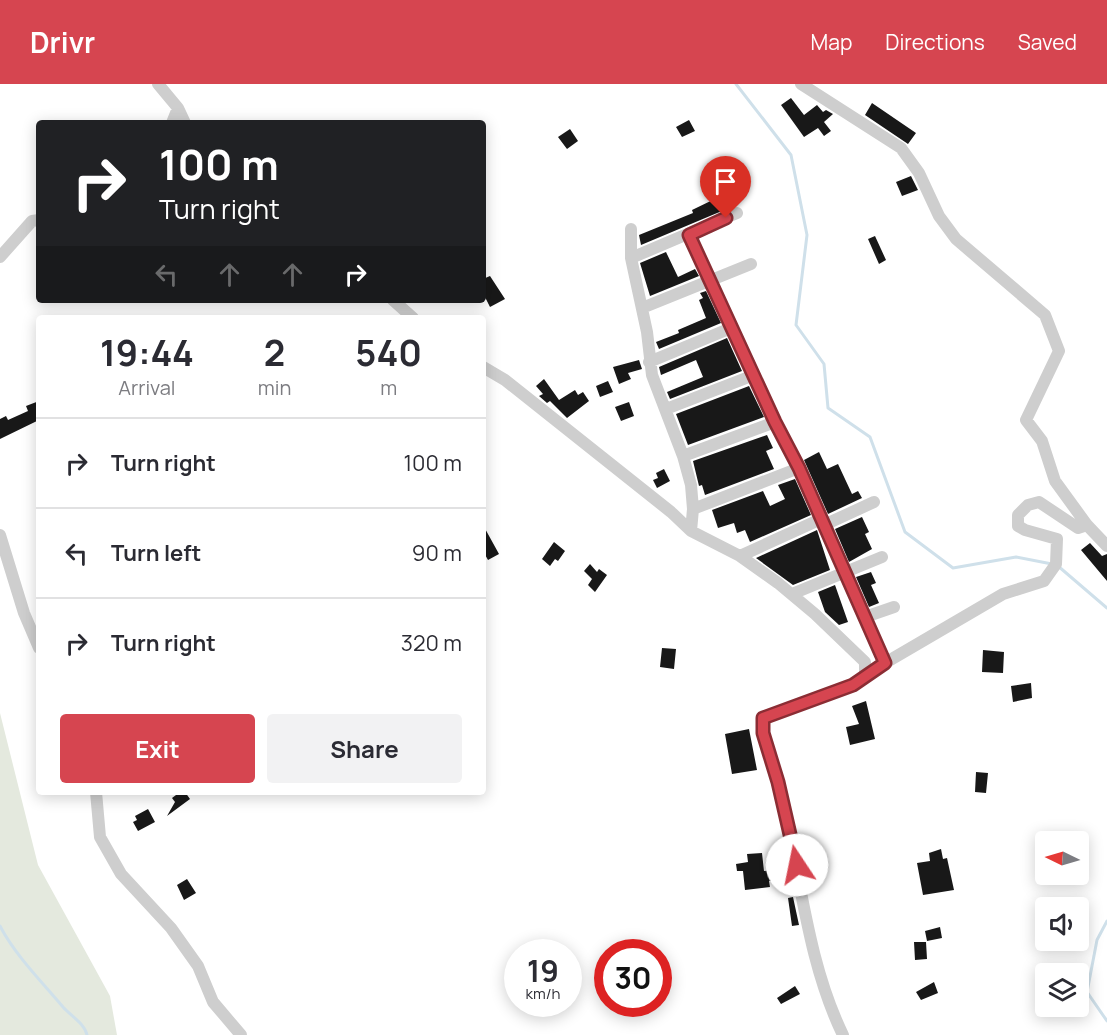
<!DOCTYPE html>
<style>
:root{--surface:#fff;--page:#f2f2f3;--text:#2b2b33;--muted:#7c7c81;--line:#e1e1e2;--accent:#d64550}
body{margin:0;font-family:Manrope,sans-serif;background:var(--page);color:var(--text);height:100vh;display:flex;flex-direction:column;font-size:22px;white-space:nowrap}
*{box-sizing:border-box;margin:0}
p{font-size:20px;color:var(--muted)}
.icon{flex:none;width:33px;height:33px;fill:none;stroke:currentColor;stroke-width:2;stroke-linecap:round;stroke-linejoin:round}
.map{position:relative;flex:1;overflow:hidden}
.details{position:absolute;left:36px;top:231px;width:450px;height:480px;display:flex;flex-direction:column;background:var(--surface);border-radius:6px;box-shadow:0 3px 15px #0003}
.details>*{flex:none}
.hud{position:absolute;left:36px;top:36px;width:450px;height:183px;border-radius:6px;box-shadow:0 3px 15px #0003;background:#202124;color:#fff;overflow:hidden}
.needle{width:39px;rotate:275deg}
.controls{position:absolute;left:1035px;top:747px;display:grid;gap:12px}
.controls a{display:grid;place-items:center;width:54px;height:54px;border-radius:6px;background:var(--surface);box-shadow:0 3px 15px #0003;font-size:30px}
.speed{position:absolute;left:504px;top:855px;display:flex;gap:12px;font-size:30px;font-weight:700;text-align:center}
.speed>*{display:grid;place-content:center;width:78px;height:78px;border-radius:50%;background:var(--surface);box-shadow:0 3px 15px #0003;line-height:1}
.speed small{font-size:15px;font-weight:400}
.speed .limit{border:9px solid #d22;background:#fff;color:#111}
.pin{position:absolute;display:grid;place-items:center;width:51px;height:51px;color:#fff;margin:-62px -26px;border-radius:50% 50% 50% 0;rotate:-45deg;box-shadow:0 0 6px #0007}
.pin .icon{rotate:45deg}
.me{position:absolute;width:66px;margin:-33px;rotate:349deg;stroke-linejoin:round;filter:drop-shadow(0 0 4px #0008)}
.turn{display:flex;align-items:center;gap:21px;height:126px;padding:0 24px;font-size:27px}
.turn .icon{width:78px;height:78px;stroke-width:2.5}
.turn b{display:block;font-size:42px;line-height:51px}
.lanes{display:flex;align-items:center;height:57px;padding:0 24px;background:#0003;justify-content:center;gap:30px;direction:ltr}
.lanes .off{opacity:.35}
.eta{display:flex;justify-content:space-evenly;align-items:center;height:102px;text-align:center}
.eta b{font-size:36px;font-weight:700;line-height:42px}
.action{display:flex;gap:12px;margin-top:auto;padding:12px 24px}
.action a{flex:1;height:69px;border-radius:6px;background:var(--accent);color:#fff;font-size:24px;font-weight:700;line-height:69px;text-align:center}
.action a+a{background:var(--page);color:var(--text)}
ul{padding:0;list-style:none}
li{display:flex;align-items:center;gap:18px;height:90px;padding:0 24px;border-top:2px solid var(--line)}
li div{flex:1}
li b{display:block;font-size:22px}
li em{font-style:normal}
header{display:flex;align-items:center;gap:36px;box-sizing:border-box;height:84px;padding:0 30px;background:var(--accent);color:#fff}
header strong{font-size:28px}
nav{display:flex;gap:33px;margin-inline-start:auto;font-size:21px}
.map>svg:first-child{display:block}
.green{fill:#e4e9de}
.lines{fill:none;stroke-linecap:round;stroke-linejoin:round}
.stream{stroke:#cfe0ea;stroke-width:3}
.building{fill:#181818}
.street{stroke:#cecece;stroke-width:12}
.route-casing{stroke:#8b2d34;stroke-width:15}
.route{stroke:#d64550;stroke-width:10}
</style>
<header>
<strong>Drivr</strong>
<nav><a>Map</a><a>Directions</a><a>Saved</a></nav>
</header>
<div class="map">
<svg width="1107" height="951" viewBox="0 0 1107 951">
<rect width="100%" height="100%" fill="#fff"/>
<!-- green -->
<path class="green" d="M0,629L38,781L110,912L117,951H0Z"/>
<g class="lines">
<!-- stream -->
<path class="stream" d="M736,0L791,71L807,151L796,241L824,280L828,324L870,353L905,448L953,484L1016,473L1052,480
M1058,482L1107,524
M1107,837L1097,856L1087,908L1107,937
M0,842C15,871 42,898 63,923C71,932 85,940 87,951"/>
</g>
<!-- building -->
<path class="building" d="M791,14L804,31L817,21L823,28L826,26L833,30L824,38L831,47L824,52L818,44L804,53L781,21Z
M872,19L916,49L908,60L865,31Z
M689,36L695,47L682,53L676,43Z
M570,45L578,57L567,65L558,53Z
M911,92L918,106L902,112L896,98Z
M723,111L729,124L641,161L639,151L693,129L692,126Z
M875,152L886,176L879,180L868,155Z
M666,168L678,193L695,185L699,192L650,212L640,179Z
M490,192L505,215L490,223L483,209V195Z
M706,207L721,239L659,265L656,258L679,249L678,246L706,234L699,216L703,214L700,209Z
M727,254L742,287L670,315L667,308L703,293L696,276L661,291L659,283Z
M639,276L642,285L628,289L631,295L619,300L613,283Z
M544,295L559,316L575,306L578,311L583,308L589,317L567,334L550,317L547,319L539,312L543,310L536,302Z
M608,297L613,308L600,313L596,302Z
M749,302L764,333L688,361L676,330Z
M39,317V336L0,355V335L6,332L8,336L28,327L26,322Z
M629,318L634,332L621,337L615,323Z
M767,351L773,364L766,367L774,385L705,411L702,401L699,402L693,377Z
M819,368L827,385L838,380L852,410L858,407L862,414L828,430L804,376Z
M664,385L670,397L657,404L653,396L658,394L656,389Z
M795,395L811,431L750,458L745,446L737,449L734,439L718,444L712,426L763,407L770,422L785,415L778,401Z
M862,433L869,448L865,450L872,465L849,478L835,445Z
M483,441L499,470L488,476L483,467Z
M817,446L830,486L793,501L756,474Z
M554,458L565,467L558,477L555,475L550,482L542,475Z
M1090,459L1102,472L1107,470V497L1081,466Z
M590,480L597,488L599,485L607,491L595,508L588,501L592,495L584,487Z
M871,488L876,499L871,501L879,519L869,523L856,493Z
M835,501L848,538L839,541L825,528L818,508Z
M662,564L676,565L674,585L660,583Z
M983,566L1004,568L1003,589L982,588Z
M1031,599L1032,614L1013,618L1011,602Z
M866,617L875,655L850,661L846,643L859,640L852,622Z
M749,645L757,686L732,690L725,650Z
M976,688L988,689L986,709L975,708Z
M180,708H185L190,715L167,732L175,718L172,714Z
M148,725L155,738L138,747L133,738L137,736L135,732Z
M941,765L943,775L947,774L954,806L923,811L917,779L930,777L929,769Z
M762,769L764,787L786,785L787,796L769,797L770,803L745,806L743,787H737L736,780L748,778L747,770Z
M187,795L196,809L184,816L177,801Z
M793,813L799,841L792,842L788,814Z
M940,843L942,854L927,857L925,847Z
M914,858H926L927,875L915,876Z
M934,898L938,909L921,916L916,908Z
M795,902L800,910L781,920L777,914Z"/>
<g class="lines">
<!-- street -->
<path class="street" d="M158,0L178,24L185,39
M801,0L901,64L919,89L939,132L956,155L1045,231L1059,267L1026,336L1042,357L1055,397L1087,441L1107,462
M172,39L178,24
M631,145V174L647,248L652,291L683,372L691,401L693,425L691,447
M689,151L775,338L799,384L885,579L865,591
M0,173L32,137L39,136
M631,174L737,129
M393,216L413,234
M642,224L751,180
M649,278L731,244
M483,283L505,296L671,428L691,447L740,472L778,499L815,530L865,578V591L853,601L763,635C763,663 777,691 783,719C801,796 808,879 843,951
M666,325L754,291
M683,372L775,338
M693,425L799,384
M824,441L874,418
M0,451L24,529L39,564
M740,472L821,435
M792,510L882,473
M865,533L894,523
M885,579L1003,510L1044,497L1056,480L1057,455L1025,446L1018,442V431L1028,421L1039,418L1078,444L1087,441
M96,708L100,753L121,790L171,844L198,882L213,918L241,951"/>
</g>
<g class="lines">
<!-- route casing -->
<g class="route-casing">
<path id="route" d="M726,134L689,151L775,338L799,384L885,579L853,601L763,634V649L778,698L797,781"/>
</g>
<!-- route -->
<use href="#route" class="route"/>
</g>
</svg>
<div class="controls">
<a><svg class="needle" viewBox="-14 -14 28 28"><path d="M0-13l5 13h-10z" fill="#e53935"/><path d="M0 13l5-13h-10z" fill="#7c7c81"/></svg></a>
<a><svg class="icon" aria-label="sound" viewBox="0 0 24 24"><path d="M4 9h4l5-4v14l-5-4H4zM17 9q2 3 0 6"/></svg></a>
<a><svg class="icon" aria-label="layers" viewBox="0 0 24 24"><path d="M12 4l9 5-9 5-9-5zM3 14l9 5 9-5"/></svg></a>
</div>
<div class="speed"><div>19<small>km/h</small></div><div class="limit">30</div></div>
<div class="pin" style="left:726px;top:134px;background:#d93025"><svg class="icon" aria-label="arrive" viewBox="0 0 24 24"><path d="M6 21V4h12l-3 4 3 4H6"/></svg></div>
<svg class="me" style="left:797px;top:781px" viewBox="-20 -20 40 40"><circle r="19" fill="#fff"/><path d="M0-13L10 11 0 6-10 11z" fill="#d64550"/></svg>
<div class="hud">
<div class="turn"><svg class="icon" aria-label="right" viewBox="0 0 24 24"><path d="M7 20v-9h11M14 6l5 5-5 5"/></svg><div><b>100 m</b>Turn right</div></div>
<div class="lanes"><svg class="icon off" aria-label="left" viewBox="0 0 24 24"><path d="M17 20v-9H6M10 6l-5 5 5 5"/></svg><svg class="icon off" aria-label="ahead" viewBox="0 0 24 24"><path d="M12 20V5M6 11l6-6 6 6"/></svg><svg class="icon off" aria-label="ahead" viewBox="0 0 24 24"><path d="M12 20V5M6 11l6-6 6 6"/></svg><svg class="icon" aria-label="right" viewBox="0 0 24 24"><path d="M7 20v-9h11M14 6l5 5-5 5"/></svg></div>
</div>
<section class="details">
<div class="eta">
<div><b>19:44</b><p>Arrival</p></div>
<div><b>2</b><p>min</p></div>
<div><b>540</b><p>m</p></div>
</div>
<ul>
<li><svg class="icon" aria-label="right" viewBox="0 0 24 24"><path d="M7 20v-9h11M14 6l5 5-5 5"/></svg><div><b>Turn right</b></div><em>100 m</em></li>
<li><svg class="icon" aria-label="left" viewBox="0 0 24 24"><path d="M17 20v-9H6M10 6l-5 5 5 5"/></svg><div><b>Turn left</b></div><em>90 m</em></li>
<li><svg class="icon" aria-label="right" viewBox="0 0 24 24"><path d="M7 20v-9h11M14 6l5 5-5 5"/></svg><div><b>Turn right</b></div><em>320 m</em></li>
</ul>
<div class="action"><a>Exit</a><a>Share</a></div>
</section>
</div>
